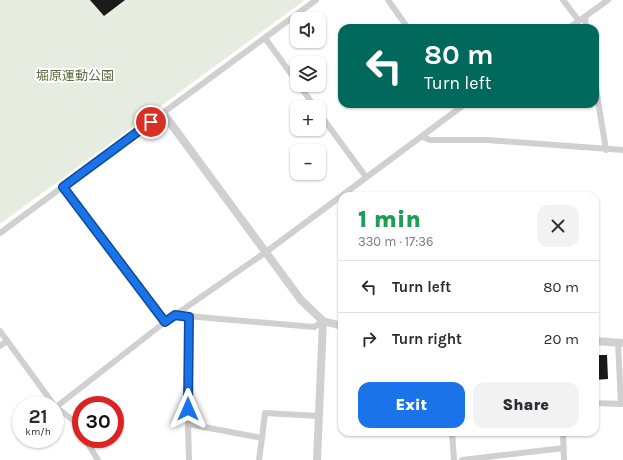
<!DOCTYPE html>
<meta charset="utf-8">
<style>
:root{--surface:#fff;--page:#f2f2f3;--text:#2b2b33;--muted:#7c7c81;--line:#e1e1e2;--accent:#1a73e8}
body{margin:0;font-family:Karla,"Noto Sans JP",sans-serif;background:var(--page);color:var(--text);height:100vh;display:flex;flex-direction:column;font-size:15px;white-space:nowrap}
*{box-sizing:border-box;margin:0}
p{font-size:13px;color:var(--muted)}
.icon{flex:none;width:22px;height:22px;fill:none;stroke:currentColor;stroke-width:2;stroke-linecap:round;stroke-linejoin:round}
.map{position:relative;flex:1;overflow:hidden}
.side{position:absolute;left:338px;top:192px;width:261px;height:244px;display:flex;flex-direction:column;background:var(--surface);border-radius:12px;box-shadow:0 1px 3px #0004}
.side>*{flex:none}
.top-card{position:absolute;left:338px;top:24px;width:261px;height:84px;border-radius:12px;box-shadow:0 1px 3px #0004;background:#00695c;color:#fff;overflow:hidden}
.controls{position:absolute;left:290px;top:12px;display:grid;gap:8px}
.controls a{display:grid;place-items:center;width:36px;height:36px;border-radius:8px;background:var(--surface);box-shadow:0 1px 3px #0004;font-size:20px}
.speed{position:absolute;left:12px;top:396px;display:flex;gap:8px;font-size:20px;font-weight:700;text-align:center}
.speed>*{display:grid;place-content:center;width:52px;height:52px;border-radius:50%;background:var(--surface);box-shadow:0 1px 3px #0004;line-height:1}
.speed small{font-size:10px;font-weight:400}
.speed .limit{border:6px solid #d22;background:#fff;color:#111}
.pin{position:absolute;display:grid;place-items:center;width:34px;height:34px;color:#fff;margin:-17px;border:2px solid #fff;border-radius:50%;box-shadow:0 1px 4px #0007}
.me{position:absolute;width:44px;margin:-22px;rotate:0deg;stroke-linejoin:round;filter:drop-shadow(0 0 3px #0008)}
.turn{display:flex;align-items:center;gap:14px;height:84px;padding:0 20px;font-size:18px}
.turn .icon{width:52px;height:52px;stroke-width:2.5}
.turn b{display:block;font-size:28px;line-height:34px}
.round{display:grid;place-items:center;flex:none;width:42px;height:42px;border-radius:12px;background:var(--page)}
.summary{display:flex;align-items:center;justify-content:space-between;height:68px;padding:0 20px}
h1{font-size:24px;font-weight:800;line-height:30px;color:#1e9e55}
.action{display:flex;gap:8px;margin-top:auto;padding:8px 20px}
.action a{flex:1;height:46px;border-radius:12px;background:var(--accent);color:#fff;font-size:16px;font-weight:800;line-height:46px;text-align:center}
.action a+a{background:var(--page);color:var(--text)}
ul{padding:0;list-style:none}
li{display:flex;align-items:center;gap:12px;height:52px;padding:0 20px;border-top:1px solid var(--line)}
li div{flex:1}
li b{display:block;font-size:15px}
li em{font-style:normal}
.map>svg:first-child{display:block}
.green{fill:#e6ecdf}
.building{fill:#1a1a1a}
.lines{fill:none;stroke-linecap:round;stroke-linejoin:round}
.minor{stroke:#d0d0d0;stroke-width:6}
.tertiary{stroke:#d0d0d0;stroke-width:8}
.route-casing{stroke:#114b97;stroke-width:10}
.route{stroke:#1a73e8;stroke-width:7}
.labels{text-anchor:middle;stroke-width:4;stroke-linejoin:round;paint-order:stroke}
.park-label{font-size:13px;fill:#56703f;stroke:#fff}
</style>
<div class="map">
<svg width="623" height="460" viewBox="0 0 623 460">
<rect width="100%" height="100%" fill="#fff"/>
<!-- green -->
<path class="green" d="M0,0H305L0,224Z"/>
<!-- building -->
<path class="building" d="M90,0H125L104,16Z
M595,355H607L608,379L595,380Z"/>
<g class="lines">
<!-- minor -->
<path class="minor" d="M388,0L408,28
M563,0L579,21
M585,17L586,28
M569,28L608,0
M265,38L297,82
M595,82L606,150
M299,85L315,107
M319,113L366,177
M423,137L430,140H487L623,150
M63,187L165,322
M0,233L316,0
M175,315L314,327L323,321
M189,317L188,424L262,438L265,413L319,416
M0,331L54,405
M0,346L7,341
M595,403L621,404L618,342
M55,406L74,421L81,433
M56,407L165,322L266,252L465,104
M188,424L189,460
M452,432L454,460
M563,432L564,460
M85,439L98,460
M259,460L262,438
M462,460L564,448"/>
<!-- tertiary -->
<path class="tertiary" d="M163,113L301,300L323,321L342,326
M595,341L623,343
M317,460L323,321"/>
</g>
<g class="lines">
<!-- route casing -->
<g class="route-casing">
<path id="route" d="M151,122L63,187L165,322L175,315L189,317L188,409"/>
</g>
<!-- route -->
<use href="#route" class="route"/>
</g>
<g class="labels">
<!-- park labels -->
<g class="park-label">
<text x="75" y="80">堀原運動公園</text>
</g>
</g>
</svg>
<div class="controls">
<a><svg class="icon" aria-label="sound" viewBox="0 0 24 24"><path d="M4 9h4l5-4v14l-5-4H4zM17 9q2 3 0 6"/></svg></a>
<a><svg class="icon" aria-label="layers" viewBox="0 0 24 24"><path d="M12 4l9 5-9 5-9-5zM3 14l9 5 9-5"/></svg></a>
<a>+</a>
<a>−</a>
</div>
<div class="speed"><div>21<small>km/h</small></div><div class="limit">30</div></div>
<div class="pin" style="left:151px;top:122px;background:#d93025"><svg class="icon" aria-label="arrive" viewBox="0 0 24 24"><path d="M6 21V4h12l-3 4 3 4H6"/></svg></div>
<svg class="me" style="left:188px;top:409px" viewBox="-20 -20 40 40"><path d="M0-17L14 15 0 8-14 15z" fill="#1a73e8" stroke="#fff" stroke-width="4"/></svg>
<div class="top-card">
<div class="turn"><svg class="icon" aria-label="left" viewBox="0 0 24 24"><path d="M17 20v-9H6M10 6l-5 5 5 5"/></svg><div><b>80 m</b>Turn left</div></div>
</div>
<section class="side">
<div class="summary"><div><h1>1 min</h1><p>330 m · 17:36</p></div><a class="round"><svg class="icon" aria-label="close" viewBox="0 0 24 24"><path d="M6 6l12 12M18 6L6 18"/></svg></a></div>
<ul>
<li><svg class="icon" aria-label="left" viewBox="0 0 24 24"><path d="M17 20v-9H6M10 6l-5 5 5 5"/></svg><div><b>Turn left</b></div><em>80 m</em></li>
<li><svg class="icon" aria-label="right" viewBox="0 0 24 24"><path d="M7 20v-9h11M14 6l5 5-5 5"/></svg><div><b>Turn right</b></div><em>20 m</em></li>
</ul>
<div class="action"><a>Exit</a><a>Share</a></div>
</section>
</div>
